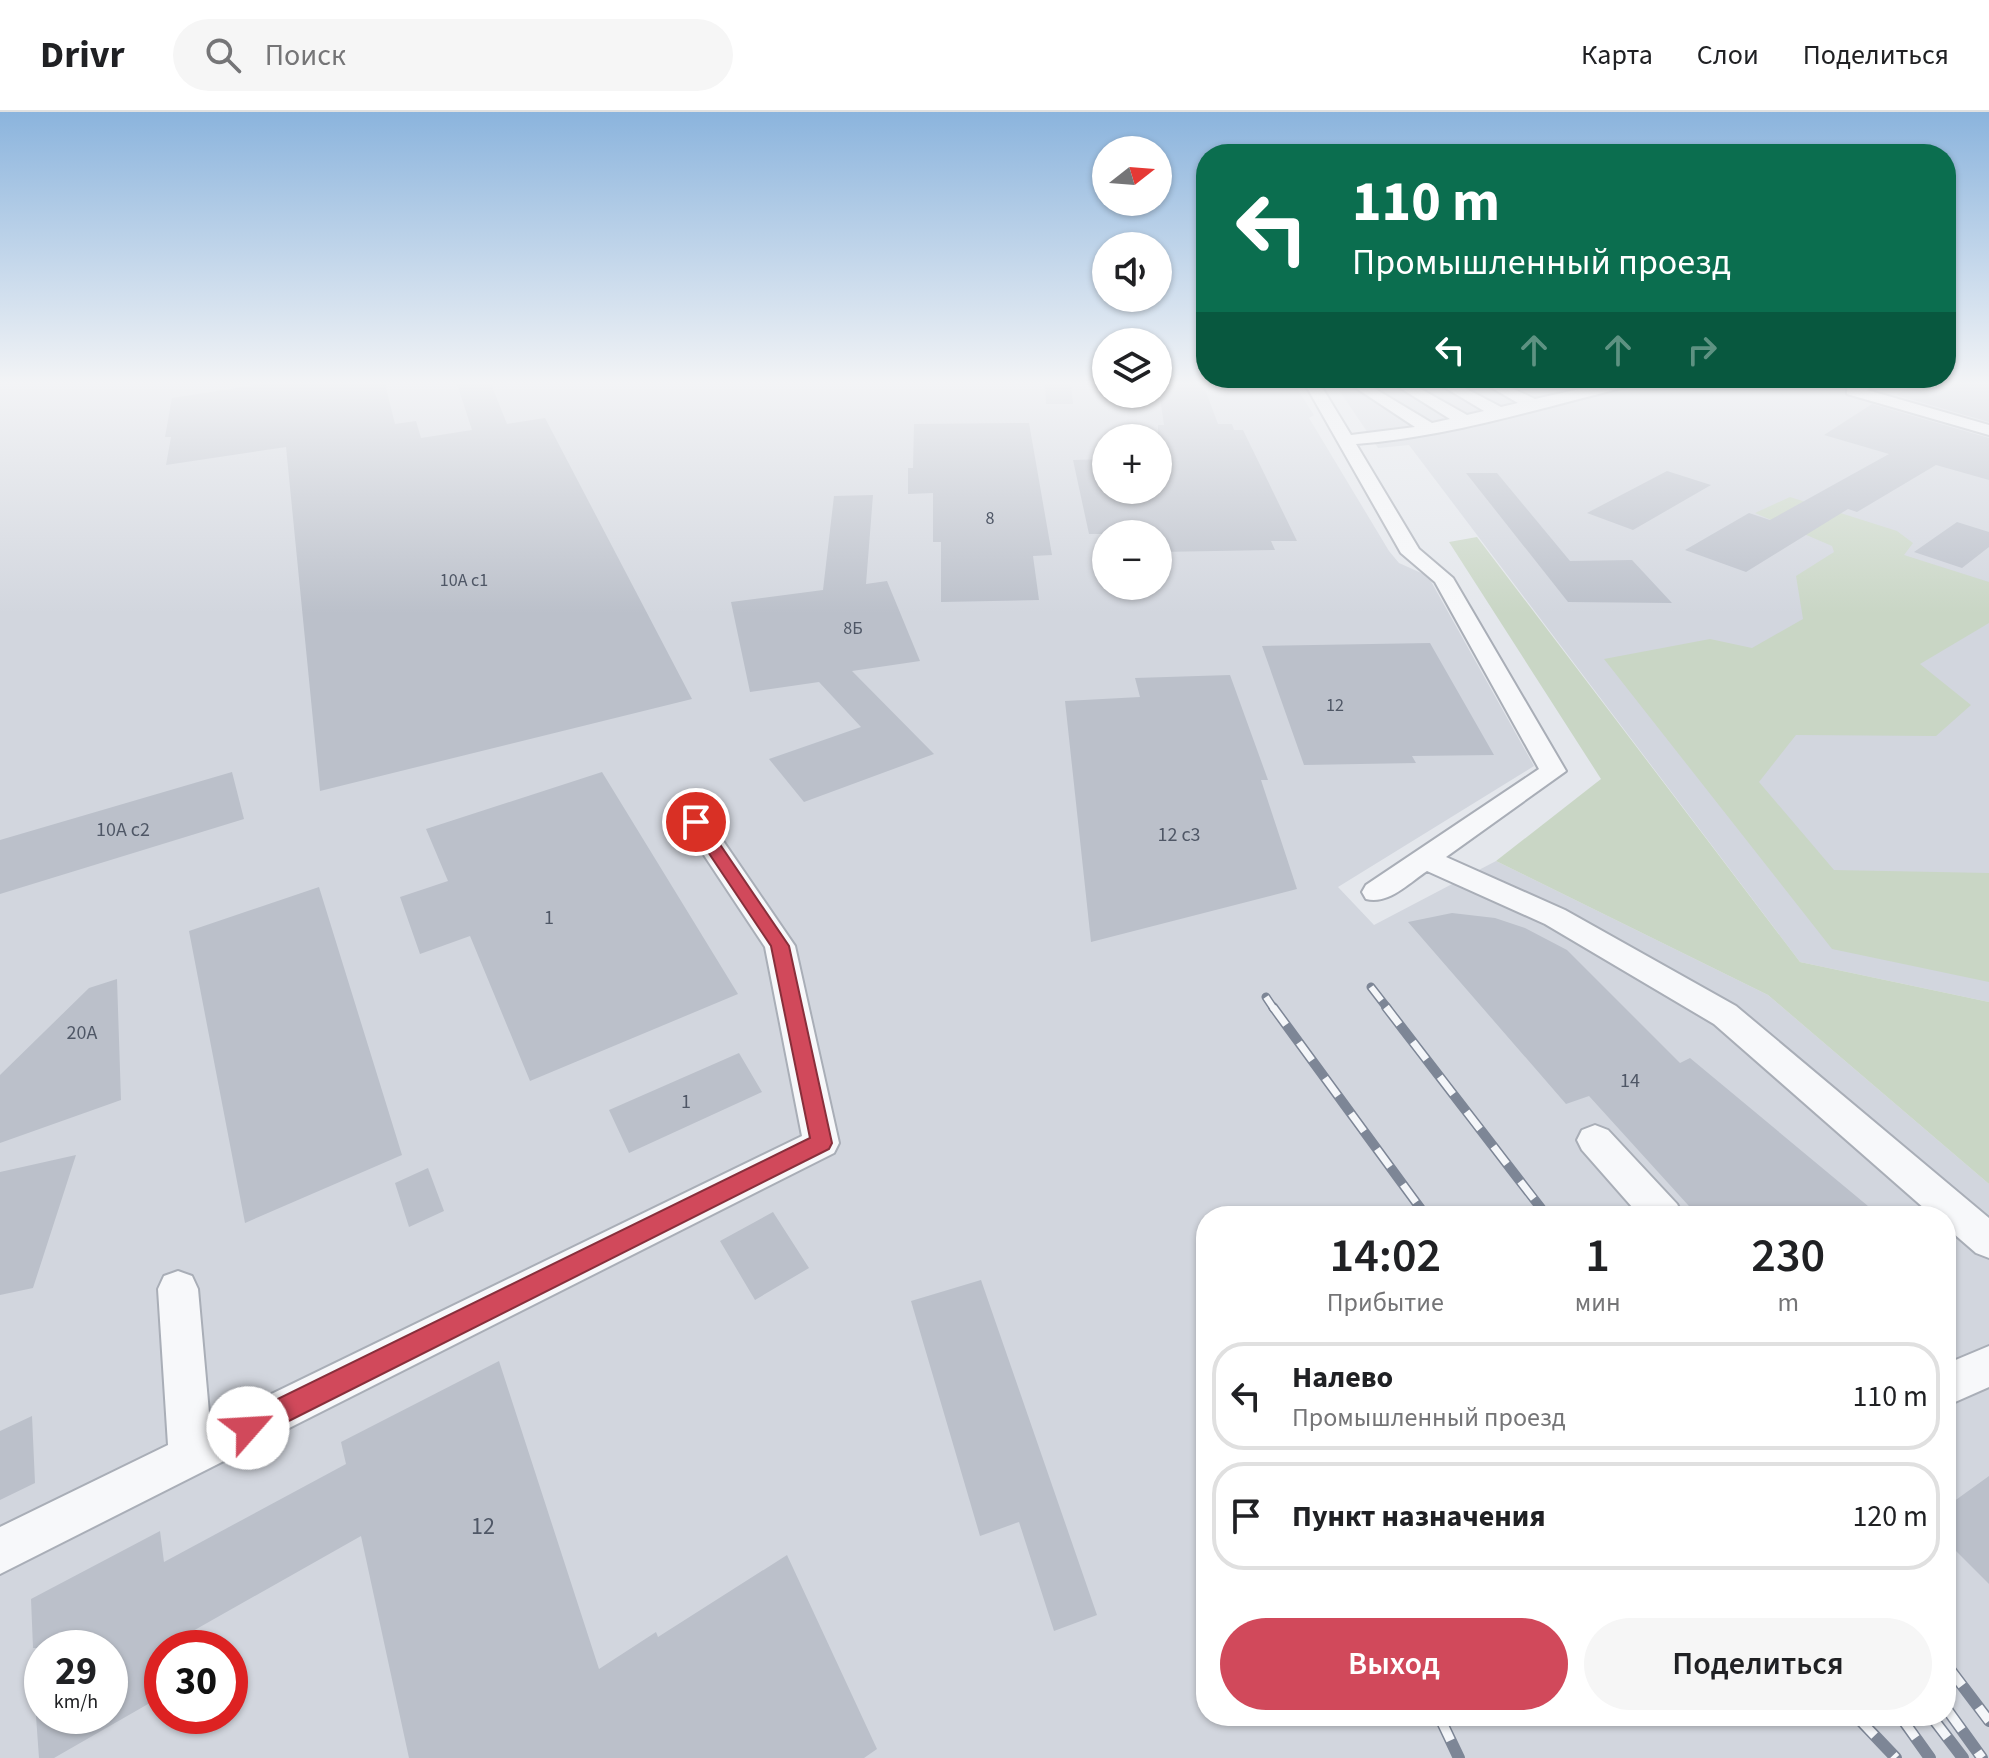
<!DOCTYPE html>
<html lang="ru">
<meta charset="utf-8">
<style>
:root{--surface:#fff;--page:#f6f6f6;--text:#202124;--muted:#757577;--line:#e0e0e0;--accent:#d1495b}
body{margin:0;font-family:"Source Sans 3",sans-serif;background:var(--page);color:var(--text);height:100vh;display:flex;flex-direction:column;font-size:30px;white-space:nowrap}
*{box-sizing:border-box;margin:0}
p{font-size:26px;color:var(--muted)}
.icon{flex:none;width:44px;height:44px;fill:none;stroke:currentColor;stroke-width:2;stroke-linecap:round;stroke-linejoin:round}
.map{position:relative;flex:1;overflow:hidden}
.sheet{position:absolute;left:1196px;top:1094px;width:760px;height:520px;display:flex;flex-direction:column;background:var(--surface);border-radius:32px;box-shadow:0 2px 6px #0004}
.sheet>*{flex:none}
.top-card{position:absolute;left:1196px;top:32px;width:760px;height:244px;border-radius:32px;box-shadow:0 2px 6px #0004;background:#0b6e4f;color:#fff;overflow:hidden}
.needle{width:52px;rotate:73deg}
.fabs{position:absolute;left:1092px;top:24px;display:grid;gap:16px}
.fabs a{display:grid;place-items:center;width:80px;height:80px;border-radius:50%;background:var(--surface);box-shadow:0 2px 6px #0004;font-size:40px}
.speed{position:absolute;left:24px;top:1518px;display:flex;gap:16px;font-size:40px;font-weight:700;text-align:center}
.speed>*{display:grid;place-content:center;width:104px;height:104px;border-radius:50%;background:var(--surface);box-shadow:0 2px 6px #0004;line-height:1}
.speed small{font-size:20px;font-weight:400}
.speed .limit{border:12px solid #d22;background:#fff;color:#111}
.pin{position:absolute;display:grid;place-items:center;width:68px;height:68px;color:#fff;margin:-34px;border:4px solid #fff;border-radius:50%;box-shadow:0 2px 8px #0007}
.me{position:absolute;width:88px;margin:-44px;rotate:64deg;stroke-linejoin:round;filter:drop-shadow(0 0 6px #0008)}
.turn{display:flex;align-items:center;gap:28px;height:168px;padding:0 24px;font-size:36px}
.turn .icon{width:104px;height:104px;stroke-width:2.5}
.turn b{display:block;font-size:56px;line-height:68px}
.lanes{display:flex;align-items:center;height:76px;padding:0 24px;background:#0003;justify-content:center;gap:40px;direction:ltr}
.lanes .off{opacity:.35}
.eta{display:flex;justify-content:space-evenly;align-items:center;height:136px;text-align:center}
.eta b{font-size:48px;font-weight:600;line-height:56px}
.cta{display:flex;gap:16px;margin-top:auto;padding:16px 24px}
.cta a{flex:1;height:92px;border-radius:48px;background:var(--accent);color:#fff;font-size:32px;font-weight:600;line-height:92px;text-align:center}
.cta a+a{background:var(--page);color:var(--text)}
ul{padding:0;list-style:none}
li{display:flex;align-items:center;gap:24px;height:108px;margin:0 16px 12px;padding:0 8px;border:4px solid var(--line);border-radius:32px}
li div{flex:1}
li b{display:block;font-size:30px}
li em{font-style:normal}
header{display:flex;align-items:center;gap:48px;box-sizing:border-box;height:112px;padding:0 40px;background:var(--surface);border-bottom:2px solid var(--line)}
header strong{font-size:38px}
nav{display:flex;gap:44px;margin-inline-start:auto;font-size:28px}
.search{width:560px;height:72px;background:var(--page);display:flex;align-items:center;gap:20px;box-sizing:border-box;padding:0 28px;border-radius:44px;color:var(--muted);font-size:30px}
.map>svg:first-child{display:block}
.built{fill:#d2d6de;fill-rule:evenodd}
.green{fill:#c9d6c5}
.building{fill:#bbc0ca}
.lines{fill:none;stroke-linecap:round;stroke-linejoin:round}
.minor-casing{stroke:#a9aeb7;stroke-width:4}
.minor{fill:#f7f8fa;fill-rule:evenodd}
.rail-far2-casing{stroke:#7d8696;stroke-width:9}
.rail-far1-casing{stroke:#7d8696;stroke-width:10}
.rail-casing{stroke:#7d8696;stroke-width:12}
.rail-far2{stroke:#f4f6f9;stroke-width:6;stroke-dasharray:17;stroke-linecap:butt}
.rail-far1{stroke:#f4f6f9;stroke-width:7;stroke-dasharray:22;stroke-linecap:butt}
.rail{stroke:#f4f6f9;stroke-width:9;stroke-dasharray:27;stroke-linecap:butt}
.route{fill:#d1495b;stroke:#882f3b;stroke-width:2}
.labels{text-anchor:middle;stroke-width:8;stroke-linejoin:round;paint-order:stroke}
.far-number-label{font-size:18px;fill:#4f5766}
.number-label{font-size:20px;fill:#4f5766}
.near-number-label{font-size:24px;fill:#4f5766}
</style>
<header>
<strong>Drivr</strong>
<div class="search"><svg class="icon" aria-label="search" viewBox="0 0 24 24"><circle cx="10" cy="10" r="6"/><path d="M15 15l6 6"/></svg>Поиск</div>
<nav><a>Карта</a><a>Слои</a><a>Поделиться</a></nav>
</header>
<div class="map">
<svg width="1989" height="1646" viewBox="0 0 1989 1646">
<rect width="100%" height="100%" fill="#e4e7ec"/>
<!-- built -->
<path class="built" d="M0,272H1106V282H1158V272H1294L1314,303L1309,306L1389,439L1399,451L1428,464L1534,654L1338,775L1374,813L1496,749L1768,883L1989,1072V1646H0ZM1106,326H1158V378H1106ZM1106,422H1158V474H1106ZM1206,1104H1946V1604H1206ZM42,1536H110V1604H42ZM162,1536H230V1604H162Z
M1335,272H1989V890L1800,850L1409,333L1378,336Z"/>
<!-- green -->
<path class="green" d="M1790,385L1897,419L1913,431L1904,443L1989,470V511L1920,552L1971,593L1936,624L1796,623L1759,670L1834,758L1989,761V870L1832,837L1604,547L1710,527L1752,536L1803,507L1796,464L1834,440L1832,434L1755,401Z
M1477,425L1800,850L1989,890V1072L1768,883L1496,749L1601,667L1449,430Z"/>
<!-- building -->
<path class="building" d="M263,272H385L395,312L416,309L421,326L472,318L457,272H491L507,312L545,306L692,587L320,679L286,335L166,353L171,325H165L172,286Z
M1045,272H1071L1073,292H1046Z
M1158,272H1203L1218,312H1232L1234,318H1243L1297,429H1271L1275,438L1158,440V422H1089L1073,348L1106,347V378H1158V313H1164Z
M1915,272H1989V310L1896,283Z
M1872,292L1989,326V368L1936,353L1857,400L1848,397L1746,460L1685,438L1749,401L1770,408L1889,342L1824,323Z
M1029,311L1052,443L1033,444L1039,488L941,490V430H933V381L908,382V356H913L914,312Z
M1667,359L1711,373L1633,418L1587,401Z
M1466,361H1497L1570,449L1632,448L1672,491L1568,490Z
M873,383L866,472L887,469L920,549L852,559L934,642L804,690L769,647L861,615L819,570L750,580L731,490L823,478L834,384Z
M1957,410L1989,420V435L1962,456L1914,440Z
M1430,531L1494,643L1412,644L1416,651L1304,653L1262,534Z
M1230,563L1268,668H1261L1297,777L1091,830L1065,589L1140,585L1135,566Z
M232,660L244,707L0,782V728Z
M602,660L738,882L530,969L470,824L420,842L400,785L448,769L426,717Z
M319,775L402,1043L245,1111L189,819Z
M1452,801L1495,806L1525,816L1567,838L1680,951L1690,946L1880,1104H1698L1589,984L1566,992L1408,810Z
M117,867L121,988L0,1031V963L89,876Z
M739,941L762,980L629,1041L609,998Z
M76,1043L33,1176L0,1183V1060Z
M428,1056L444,1099L409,1115L395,1071Z
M773,1100L809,1156L755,1188L720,1129Z
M981,1168L1097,1503L1054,1519L1019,1410L980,1424L911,1189Z
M499,1249L599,1557L656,1520L658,1525L787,1443L877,1637L864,1646H409L361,1424L177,1528L178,1536H162V1584L54,1646H39L36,1604H110V1536H33L31,1487L160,1419L164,1450L346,1352L341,1330Z
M32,1304L35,1371L0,1388V1319Z
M1989,1364V1472L1946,1429V1395Z"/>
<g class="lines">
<!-- minor casing -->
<g class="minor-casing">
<path id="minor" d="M1305,272H1320L1351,323L1415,315L1350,272H1367L1432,311L1450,307L1394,272H1412L1467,303L1484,299L1439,272H1457L1501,295L1518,291L1485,272H1503L1535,287L1602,272H1628L1626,275C1537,297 1449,325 1356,332L1419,437L1453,466L1566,659L1446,745L1565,798L1736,894L1989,1106V1146L1976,1141L1946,1115V1104H1933L1714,912L1545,812L1427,759C1409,771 1388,793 1366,787L1362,780L1366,773L1539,657L1435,470L1401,441Z
M1856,272H1874L1867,278L1989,313V323L1847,282V276Z
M696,701L706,704L795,834L839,1031L834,1041L0,1462V1415L168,1333L158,1177L164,1164L178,1159L192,1164L198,1177L210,1312L802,1024L765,835L682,710L686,704Z
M1595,1013L1608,1018L1677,1092L1683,1104H1640L1582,1038L1577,1028L1582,1018Z
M1989,1234V1275L1946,1294V1252Z"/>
</g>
<!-- minor -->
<use href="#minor" class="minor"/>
<!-- rail-far2 casing -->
<g class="rail-far2-casing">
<path id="rail-far2" d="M1371,875L1388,897
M1266,885L1274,897"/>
</g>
<!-- rail-far1 casing -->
<g class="rail-far1-casing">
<path id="rail-far1" d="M1273,895L1426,1104
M1386,895L1547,1104"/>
</g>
<!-- rail casing -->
<g class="rail-casing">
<path id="rail" d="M1946,1552L1989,1609
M1946,1596L1982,1646
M1439,1604L1459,1646
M1856,1604L1896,1646
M1900,1604L1930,1646
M1931,1604L1963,1646"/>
</g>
<!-- rail-far2 -->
<use href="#rail-far2" class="rail-far2"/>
<!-- rail-far1 -->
<use href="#rail-far1" class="rail-far1"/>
<!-- rail -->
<use href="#rail" class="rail"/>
</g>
<!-- sky -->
<linearGradient id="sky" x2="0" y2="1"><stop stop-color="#8bb4dd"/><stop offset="0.54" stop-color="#f3f4f6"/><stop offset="1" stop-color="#f3f4f6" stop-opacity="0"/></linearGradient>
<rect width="1989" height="502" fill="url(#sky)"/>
<!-- route -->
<path class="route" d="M696,705L702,706L789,834L832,1031L829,1037L257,1325L248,1329L239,1325L235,1316L239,1306L810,1026L771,834L688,710Z"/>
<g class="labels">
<!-- far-number labels -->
<g class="far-number-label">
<text x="990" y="412">8</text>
<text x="464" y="474">10А с1</text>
<text x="853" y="522">8Б</text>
<text x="1335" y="599">12</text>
</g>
<!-- number labels -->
<g class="number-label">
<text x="123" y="724">10А с2</text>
<text x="1179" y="729">12 с3</text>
<text x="549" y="812">1</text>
<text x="82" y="927">20А</text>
<text x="1630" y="975">14</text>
<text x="686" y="996">1</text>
</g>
<!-- near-number labels -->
<g class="near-number-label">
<text x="483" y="1422">12</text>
</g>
</g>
</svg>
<div class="fabs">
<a><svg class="needle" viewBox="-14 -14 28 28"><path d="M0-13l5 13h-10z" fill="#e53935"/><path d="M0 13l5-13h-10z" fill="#757577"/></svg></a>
<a><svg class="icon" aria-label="sound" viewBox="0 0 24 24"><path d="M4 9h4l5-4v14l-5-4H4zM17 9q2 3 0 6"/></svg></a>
<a><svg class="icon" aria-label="layers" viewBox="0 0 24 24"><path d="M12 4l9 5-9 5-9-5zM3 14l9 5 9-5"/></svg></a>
<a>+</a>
<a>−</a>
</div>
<div class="speed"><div>29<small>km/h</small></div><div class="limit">30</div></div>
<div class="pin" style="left:696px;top:710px;background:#d93025"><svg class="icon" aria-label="arrive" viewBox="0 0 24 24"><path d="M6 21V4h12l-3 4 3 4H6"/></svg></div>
<svg class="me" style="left:248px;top:1316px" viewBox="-20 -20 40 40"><circle r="19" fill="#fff"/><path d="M0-13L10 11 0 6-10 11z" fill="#d1495b"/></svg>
<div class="top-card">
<div class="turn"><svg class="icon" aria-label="left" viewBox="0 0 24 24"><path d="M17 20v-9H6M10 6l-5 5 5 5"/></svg><div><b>110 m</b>Промышленный проезд</div></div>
<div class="lanes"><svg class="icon" aria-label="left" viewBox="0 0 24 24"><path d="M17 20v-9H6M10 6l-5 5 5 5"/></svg><svg class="icon off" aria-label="ahead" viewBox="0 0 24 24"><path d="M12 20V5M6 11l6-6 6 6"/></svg><svg class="icon off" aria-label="ahead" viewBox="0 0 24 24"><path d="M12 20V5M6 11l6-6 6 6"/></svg><svg class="icon off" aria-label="right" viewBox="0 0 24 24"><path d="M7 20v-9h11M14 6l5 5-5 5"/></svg></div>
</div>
<section class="sheet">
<div class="eta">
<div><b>14:02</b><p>Прибытие</p></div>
<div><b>1</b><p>мин</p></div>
<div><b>230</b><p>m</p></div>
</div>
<ul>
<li><svg class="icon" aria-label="left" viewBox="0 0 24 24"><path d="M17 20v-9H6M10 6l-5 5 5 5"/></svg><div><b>Налево</b><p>Промышленный проезд</p></div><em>110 m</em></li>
<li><svg class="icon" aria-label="arrive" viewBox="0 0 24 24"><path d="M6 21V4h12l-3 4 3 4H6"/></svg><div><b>Пункт назначения</b></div><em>120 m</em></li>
</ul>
<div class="cta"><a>Выход</a><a>Поделиться</a></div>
</section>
</div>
